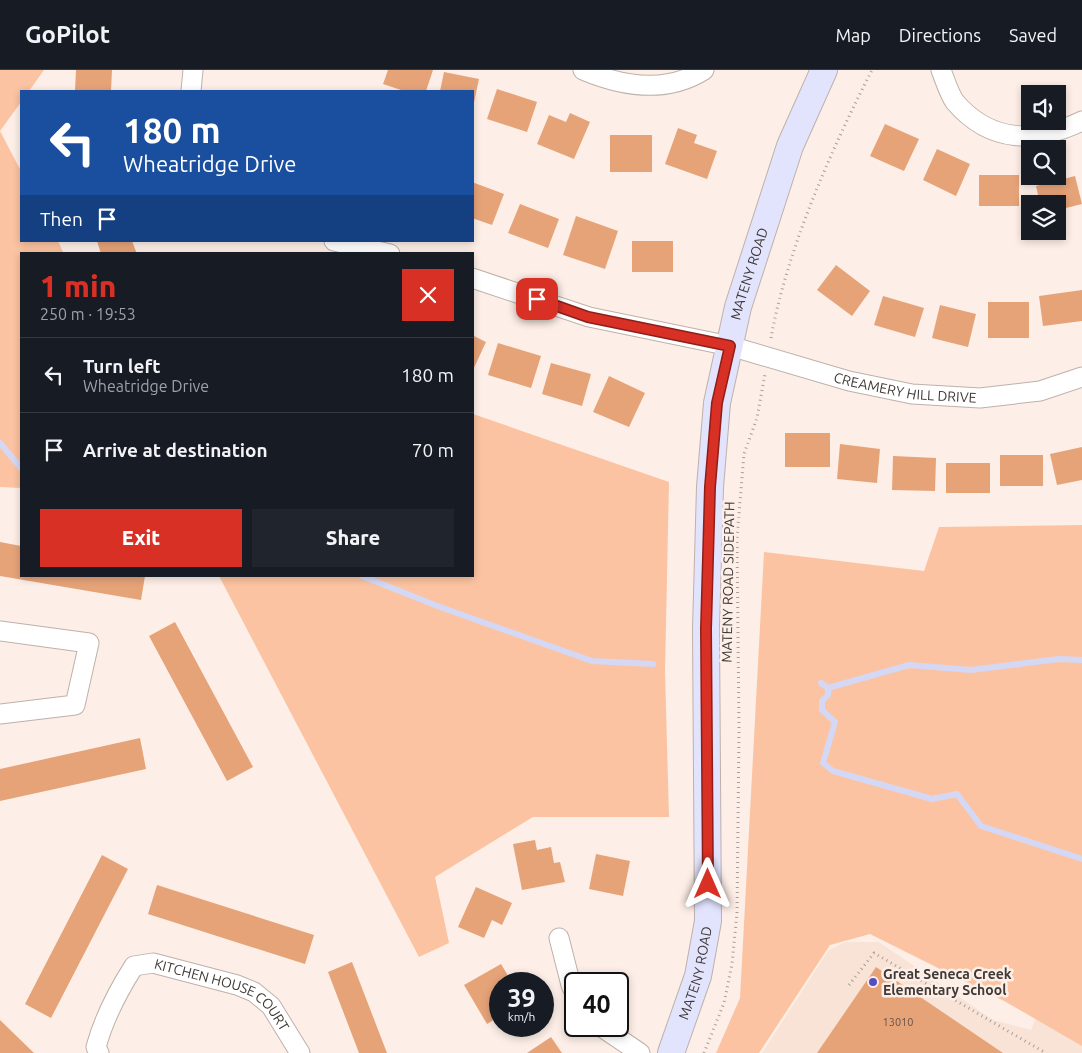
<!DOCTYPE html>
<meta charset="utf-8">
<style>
:root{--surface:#171b24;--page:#20242c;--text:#f1f3f6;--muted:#9ea1a6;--line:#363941;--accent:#d93025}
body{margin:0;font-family:Ubuntu,sans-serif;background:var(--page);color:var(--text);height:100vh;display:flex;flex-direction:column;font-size:19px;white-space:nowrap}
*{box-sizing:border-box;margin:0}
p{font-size:16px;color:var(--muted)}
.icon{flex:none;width:28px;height:28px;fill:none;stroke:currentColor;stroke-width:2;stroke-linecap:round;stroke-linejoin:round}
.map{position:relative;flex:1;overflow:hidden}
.panel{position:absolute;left:20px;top:182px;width:454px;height:325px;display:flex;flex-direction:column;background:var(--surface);border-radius:0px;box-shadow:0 2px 8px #0003}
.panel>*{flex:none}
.top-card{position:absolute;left:20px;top:20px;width:454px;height:152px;border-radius:0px;box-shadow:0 2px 8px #0003;background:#1a4fa0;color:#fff;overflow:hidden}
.controls{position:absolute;left:1021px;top:15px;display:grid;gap:10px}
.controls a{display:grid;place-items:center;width:45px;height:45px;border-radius:0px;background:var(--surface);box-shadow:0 2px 8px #0003;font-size:25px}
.speed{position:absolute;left:489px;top:902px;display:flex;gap:10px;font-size:25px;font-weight:700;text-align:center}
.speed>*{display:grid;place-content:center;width:65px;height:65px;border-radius:50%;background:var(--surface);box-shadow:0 2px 8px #0003;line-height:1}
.speed small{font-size:12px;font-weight:400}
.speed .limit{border:2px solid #111;border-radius:8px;background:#fff;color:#111}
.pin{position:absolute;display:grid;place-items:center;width:42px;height:42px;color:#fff;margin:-21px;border-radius:10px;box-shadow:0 2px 8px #0006}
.me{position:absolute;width:55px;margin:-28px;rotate:0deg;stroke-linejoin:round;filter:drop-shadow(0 0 4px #0008)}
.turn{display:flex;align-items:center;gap:18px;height:105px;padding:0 20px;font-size:22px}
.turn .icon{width:65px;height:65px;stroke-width:2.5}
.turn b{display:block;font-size:35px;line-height:42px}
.then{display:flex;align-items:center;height:48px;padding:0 20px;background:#0003;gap:10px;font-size:19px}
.round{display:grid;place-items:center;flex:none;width:52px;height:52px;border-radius:0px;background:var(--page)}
.summary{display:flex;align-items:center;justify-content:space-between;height:85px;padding:0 20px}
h1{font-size:30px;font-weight:800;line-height:38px;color:var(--accent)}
.action{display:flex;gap:10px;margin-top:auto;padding:10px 20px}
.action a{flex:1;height:58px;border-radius:0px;background:var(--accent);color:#fff;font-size:20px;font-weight:800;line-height:58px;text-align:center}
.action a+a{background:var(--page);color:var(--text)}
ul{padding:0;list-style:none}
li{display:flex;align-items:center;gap:15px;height:75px;padding:0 20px;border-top:1px solid var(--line)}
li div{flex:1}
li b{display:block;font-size:19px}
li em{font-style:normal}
header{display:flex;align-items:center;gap:30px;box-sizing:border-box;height:70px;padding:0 25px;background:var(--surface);border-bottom:1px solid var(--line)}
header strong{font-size:24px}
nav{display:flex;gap:28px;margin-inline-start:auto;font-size:18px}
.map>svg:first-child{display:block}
.built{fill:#f8e3d6}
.green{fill:#fbc3a1}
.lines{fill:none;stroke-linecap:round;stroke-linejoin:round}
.stream{stroke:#d5d8f5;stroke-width:6}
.building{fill:#e6a378}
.street-casing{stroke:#beb1aa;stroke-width:21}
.secondary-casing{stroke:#beb1aa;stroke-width:28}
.path{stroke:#a99e99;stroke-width:3;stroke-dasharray:1 4;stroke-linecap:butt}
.street{stroke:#fff;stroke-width:19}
.secondary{stroke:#e2e3fd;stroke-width:26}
.route-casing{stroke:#8d1f18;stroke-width:12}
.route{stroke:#d93025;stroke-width:9}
.poi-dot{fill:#544dc4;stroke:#fdefe7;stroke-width:2}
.labels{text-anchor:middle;stroke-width:5;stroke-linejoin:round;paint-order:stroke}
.number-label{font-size:11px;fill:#6a5447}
.street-label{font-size:14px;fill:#403a37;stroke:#fdefe7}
.poi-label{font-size:14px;font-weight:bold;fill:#403a37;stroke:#fdefe7;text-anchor:start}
</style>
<header>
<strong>GoPilot</strong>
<nav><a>Map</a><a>Directions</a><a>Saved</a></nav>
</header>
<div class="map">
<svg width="1082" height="983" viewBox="0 0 1082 983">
<rect width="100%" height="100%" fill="#fdefe7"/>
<!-- built -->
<path class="built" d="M845,872H879L993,950L1031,960L1038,942L1082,972V983H762L828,881Z"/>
<!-- green -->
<path class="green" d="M0,0H44L29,21H21V32L0,61L21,101V171H58L64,184H21V418L0,417Z
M473,344L669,412L665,601L669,747H533L435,807L449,873L419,887L219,506H472Z
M1082,455V976L1006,932L870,864L830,875L759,983H716L740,928L764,482L924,501L939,457Z"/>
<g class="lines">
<!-- stream -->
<path class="stream" d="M0,373L21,398
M362,506L440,537L592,591L653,594
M821,613L828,618L909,595L971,600L1059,589L1082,590
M828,618V625L822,631V640L835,652L823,693L833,701L932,729L957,724L981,756L1082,789"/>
</g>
<!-- building -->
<path class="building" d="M76,0H112L111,21H75Z
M388,0H433L426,21H404L383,14Z
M444,2L479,9L473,37L472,21H440Z
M497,19L537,32L527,62L487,49Z
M570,43L590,52L574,89L537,74L549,45L566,52Z
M885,54L919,69L904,101L870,86Z
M678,58L697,65L694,73L717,81L707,109L665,94Z
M610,65H652V102H610Z
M937,79L970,94L956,126L923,110Z
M979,105H1019V136H979Z
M1075,106L1082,134L1058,140V134H1040L1036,116Z
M472,112L504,124L492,155L472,148Z
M520,134L559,149L548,178L508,163Z
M576,146L618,161L605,199L563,185Z
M97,171H132L137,184H101Z
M632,171H673V202H632Z
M836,195L870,221L852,246L817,220Z
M1082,220V251L1043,256L1039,226Z
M883,226L924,238L915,267L874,255Z
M988,232H1029V268H988Z
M940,235L976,244L968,277L932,268Z
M472,265L486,272L472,302Z
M498,273L541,286L531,318L488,305Z
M551,293L591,304L582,336L542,324Z
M609,306L645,323L629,357L593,342Z
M785,363H830V397H785Z
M840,374L880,379L877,413L837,409Z
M1082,377V410L1057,415L1050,384Z
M1000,385H1043V416H1000Z
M893,386L936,388L935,421L892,420Z
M946,393H990V423H946Z
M0,472L21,476V506H145L141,530L0,506Z
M175,552L253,697L227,711L149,566Z
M140,668L146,699L0,731V699Z
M535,770L537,780L551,777L554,793L560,792L565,812L522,820L513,774Z
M596,784L630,791L623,826L589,819Z
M102,785L128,799L51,948L25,934Z
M157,815L314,865L305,894L148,844Z
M476,817L512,833L502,855L492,850L484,868L458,857Z
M352,892L387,983H359L328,902Z
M501,894L513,914H500V946L487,954L464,915Z
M876,897L1003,983H817Z
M0,950L34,983H0Z
M551,967L562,983H527Z"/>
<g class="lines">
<!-- street casing -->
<g class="street-casing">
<g id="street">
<path d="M583,0C621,16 666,24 704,0"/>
<path d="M941,0C945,10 949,24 955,32C991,74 1036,73 1082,51"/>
<path d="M191,21L193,0"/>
<path d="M334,171L390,184"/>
<path id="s1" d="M472,208L589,247L730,276L849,311L912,324L980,328L1040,321L1082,307"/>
<path d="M0,561L89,573L75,635L0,644"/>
<path d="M559,868L571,915L575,923"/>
<path d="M600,956L640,983"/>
<path id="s2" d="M99,983L96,977C104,948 118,921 134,896L153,893L237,915L254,922L271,936L300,983"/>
</g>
</g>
<!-- secondary casing -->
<g class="secondary-casing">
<g id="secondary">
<path id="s3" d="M671,983L698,906L708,851L706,559L710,417L717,333L738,237L790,76L824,0"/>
</g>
</g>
<!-- path -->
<path class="path" d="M771,268C787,179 831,80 872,0
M849,915L874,883L1044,982
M704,983L724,933L732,894L737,843L739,660L737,468L744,384L757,348L765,304"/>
<!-- street -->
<use href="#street" class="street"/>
<!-- secondary -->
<use href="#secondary" class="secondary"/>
</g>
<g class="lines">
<!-- route casing -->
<g class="route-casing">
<path id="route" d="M537,229L588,247L730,276L717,333L710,417L706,559L708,814"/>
</g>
<!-- route -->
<use href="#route" class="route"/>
</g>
<!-- markers -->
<circle class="poi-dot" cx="873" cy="912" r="5"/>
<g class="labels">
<!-- number labels -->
<g class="number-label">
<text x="898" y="956">13010</text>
</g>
<!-- street labels -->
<g class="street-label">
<text dy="5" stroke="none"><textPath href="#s3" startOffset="789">MATENY ROAD</textPath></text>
<text dy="5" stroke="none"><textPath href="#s1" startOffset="448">CREAMERY HILL DRIVE</textPath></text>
<text transform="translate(728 512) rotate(-89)" y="5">MATENY ROAD SIDEPATH</text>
<text dy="5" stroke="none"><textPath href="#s3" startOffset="84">MATENY ROAD</textPath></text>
<text dy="5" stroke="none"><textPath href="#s2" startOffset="194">KITCHEN HOUSE COURT</textPath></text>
</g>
<!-- poi labels -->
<g class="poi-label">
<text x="883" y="909">Great Seneca Creek<tspan x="883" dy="16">Elementary School</tspan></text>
</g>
</g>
</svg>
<div class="controls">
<a><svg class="icon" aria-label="sound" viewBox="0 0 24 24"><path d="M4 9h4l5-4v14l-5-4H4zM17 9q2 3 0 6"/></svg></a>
<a><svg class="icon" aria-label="search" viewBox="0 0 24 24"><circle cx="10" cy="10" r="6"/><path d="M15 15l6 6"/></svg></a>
<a><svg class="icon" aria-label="layers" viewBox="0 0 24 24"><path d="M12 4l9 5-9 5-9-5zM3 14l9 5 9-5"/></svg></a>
</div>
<div class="speed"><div>39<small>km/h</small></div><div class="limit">40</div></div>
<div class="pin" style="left:537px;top:229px;background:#d93025"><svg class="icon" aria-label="arrive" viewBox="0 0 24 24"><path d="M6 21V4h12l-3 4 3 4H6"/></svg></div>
<svg class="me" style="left:708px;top:814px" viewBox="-20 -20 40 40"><path d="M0-17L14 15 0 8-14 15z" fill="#d93025" stroke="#fff" stroke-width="4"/></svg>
<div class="top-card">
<div class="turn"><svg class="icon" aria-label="left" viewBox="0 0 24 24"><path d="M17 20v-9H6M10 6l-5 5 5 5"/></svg><div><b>180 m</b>Wheatridge Drive</div></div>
<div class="then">Then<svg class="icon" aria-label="arrive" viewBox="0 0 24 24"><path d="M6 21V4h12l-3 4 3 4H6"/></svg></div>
</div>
<section class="panel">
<div class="summary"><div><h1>1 min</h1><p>250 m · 19:53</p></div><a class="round" style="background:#d93025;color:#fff"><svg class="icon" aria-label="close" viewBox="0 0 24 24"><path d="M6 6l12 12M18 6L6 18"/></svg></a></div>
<ul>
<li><svg class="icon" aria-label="left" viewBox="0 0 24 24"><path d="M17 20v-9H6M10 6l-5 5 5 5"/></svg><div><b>Turn left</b><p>Wheatridge Drive</p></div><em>180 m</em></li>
<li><svg class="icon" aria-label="arrive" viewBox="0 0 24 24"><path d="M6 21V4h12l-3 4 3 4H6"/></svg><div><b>Arrive at destination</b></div><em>70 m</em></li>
</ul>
<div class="action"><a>Exit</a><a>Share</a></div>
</section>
</div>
